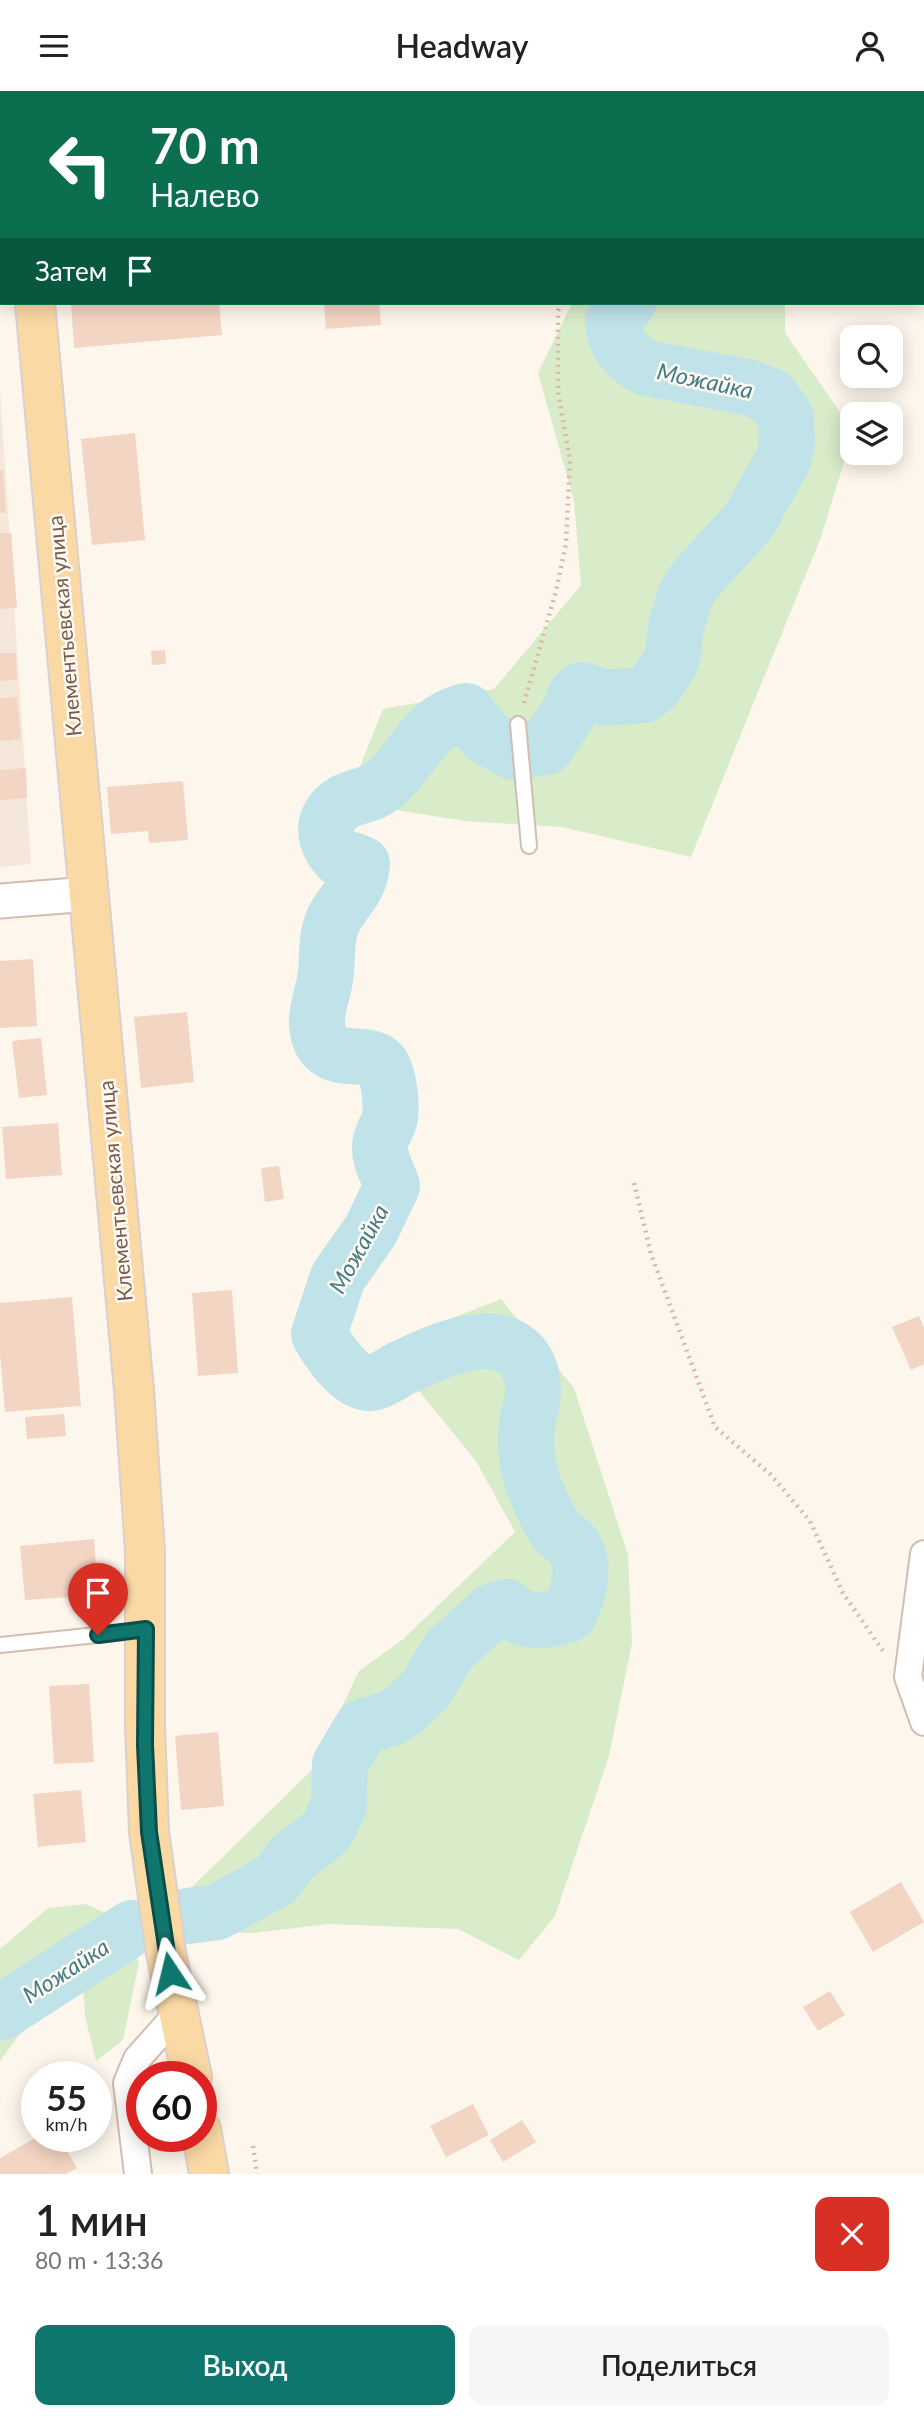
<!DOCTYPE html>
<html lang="ru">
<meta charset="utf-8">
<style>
:root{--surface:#fff;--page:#f6f6f6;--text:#222;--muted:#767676;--accent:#0f766e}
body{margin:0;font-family:Lato,sans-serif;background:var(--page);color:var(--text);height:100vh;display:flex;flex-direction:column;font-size:26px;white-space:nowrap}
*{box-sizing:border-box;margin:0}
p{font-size:23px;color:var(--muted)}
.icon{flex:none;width:38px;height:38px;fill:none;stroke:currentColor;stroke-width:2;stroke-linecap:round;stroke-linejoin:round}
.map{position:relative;height:2083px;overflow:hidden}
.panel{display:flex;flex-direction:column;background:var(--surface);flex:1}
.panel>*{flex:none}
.top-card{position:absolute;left:0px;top:0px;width:924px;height:214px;box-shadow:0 4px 18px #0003;background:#0b6e4f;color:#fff;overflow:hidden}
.controls{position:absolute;left:840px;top:234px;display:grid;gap:14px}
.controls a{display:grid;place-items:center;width:63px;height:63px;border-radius:14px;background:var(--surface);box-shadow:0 4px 18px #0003;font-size:35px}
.speed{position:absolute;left:21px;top:1970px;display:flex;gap:14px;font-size:35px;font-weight:700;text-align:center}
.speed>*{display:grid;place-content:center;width:91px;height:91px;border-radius:50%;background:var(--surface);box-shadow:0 4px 18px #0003;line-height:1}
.speed small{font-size:18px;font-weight:400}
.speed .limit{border:10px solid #d22;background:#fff;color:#111}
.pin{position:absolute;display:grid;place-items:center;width:60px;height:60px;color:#fff;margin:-72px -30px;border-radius:50% 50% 50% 0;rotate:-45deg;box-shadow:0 0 7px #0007}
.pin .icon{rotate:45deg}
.me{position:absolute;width:77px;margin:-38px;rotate:350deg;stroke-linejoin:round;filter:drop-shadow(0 0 5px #0008)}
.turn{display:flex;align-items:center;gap:24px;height:147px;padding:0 35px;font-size:32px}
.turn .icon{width:91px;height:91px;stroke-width:2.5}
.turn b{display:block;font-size:49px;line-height:60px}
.then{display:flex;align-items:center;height:66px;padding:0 35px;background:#0003;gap:14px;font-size:26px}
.round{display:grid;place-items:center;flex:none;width:74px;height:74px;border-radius:14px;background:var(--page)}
.headline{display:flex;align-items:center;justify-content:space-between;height:119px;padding:0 35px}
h1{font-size:42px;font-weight:600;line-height:52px}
.action{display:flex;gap:14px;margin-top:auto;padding:14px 35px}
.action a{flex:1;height:80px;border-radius:14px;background:var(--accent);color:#fff;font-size:28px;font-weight:600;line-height:80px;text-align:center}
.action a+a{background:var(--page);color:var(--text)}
header{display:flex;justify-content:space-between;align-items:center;height:91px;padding:0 35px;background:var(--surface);font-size:32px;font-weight:600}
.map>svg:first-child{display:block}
.residential{fill:#f5e8da}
.green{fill:#d8ecc9}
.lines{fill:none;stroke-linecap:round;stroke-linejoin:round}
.river{stroke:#bfe3e8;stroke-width:56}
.building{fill:#f3d5c3}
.service-casing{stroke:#d1beb0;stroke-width:18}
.minor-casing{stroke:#d1beb0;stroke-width:30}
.tertiary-casing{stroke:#d1beb0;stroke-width:37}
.primary-casing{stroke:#dad1cd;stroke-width:42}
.path{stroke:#d9b8a5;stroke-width:4.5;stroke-dasharray:2 5;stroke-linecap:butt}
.service{stroke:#fff;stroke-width:14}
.minor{stroke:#fff;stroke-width:26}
.tertiary{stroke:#fff;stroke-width:33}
.primary{stroke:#fbd9a5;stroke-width:38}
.route-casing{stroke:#0a4d48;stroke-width:18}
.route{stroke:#0f766e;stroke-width:12}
.labels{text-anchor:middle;stroke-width:5;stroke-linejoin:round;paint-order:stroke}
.street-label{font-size:21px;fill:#7a5c4d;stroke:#fffaf3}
.water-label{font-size:23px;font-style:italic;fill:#437c86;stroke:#fffaf3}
</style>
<header><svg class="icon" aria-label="menu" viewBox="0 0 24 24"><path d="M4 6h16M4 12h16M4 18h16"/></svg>Headway<svg class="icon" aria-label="person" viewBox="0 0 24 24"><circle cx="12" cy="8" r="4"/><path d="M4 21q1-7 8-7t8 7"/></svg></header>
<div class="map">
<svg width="924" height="2083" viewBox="0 0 924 2083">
<rect width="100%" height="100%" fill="#fdf6ec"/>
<!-- residential -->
<path class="residential" d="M0,297L31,773L0,776Z"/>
<!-- green -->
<path class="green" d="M643,0H804L643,2Z
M572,212H785V242L852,338V345L821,446L691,766L562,736L465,730L346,711L383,618L494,598L581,494L574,410L538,282Z
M501,1208L574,1297L628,1464L632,1552L609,1665L555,1825L519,1869L458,1838L328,1833L253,1842L202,1840L193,1795L312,1679L359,1580L402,1549L515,1441L476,1370L419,1300L437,1233Z
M86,1813L121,1829L139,1872L123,1949L96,1970L85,1925L81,1861L0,1970V1858L48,1817Z"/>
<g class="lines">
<!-- river -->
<path class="river" d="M706,2V0
M188,1825L217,1821L276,1789L292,1767L327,1740L339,1714L340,1673L362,1636L392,1627L405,1618L425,1599L449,1559L493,1520L506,1516C526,1534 546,1531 569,1523C579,1502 588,1472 571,1452C567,1448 562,1446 558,1442C549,1433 530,1388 528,1375C526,1362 526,1345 527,1332C528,1325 531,1318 532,1311C536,1285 528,1260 501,1252C473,1244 429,1264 404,1276C393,1281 383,1290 371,1292C351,1294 327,1258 319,1243L338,1186L371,1139L392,1095C388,1082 379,1069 380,1055C380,1046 386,1039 389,1030C393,1018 389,983 381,973C367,956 320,981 317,933C316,915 325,899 326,881C328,861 325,843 336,824C347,806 360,796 362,773L352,769L340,768C329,757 321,740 330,725C342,703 368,708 384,694C416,666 422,631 466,620L486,646L514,661L546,656L573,615L575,605L581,599L606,607L643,604L653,597L669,574L673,563L676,536L685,505L695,489L749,430L784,367L787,350L786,326L771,305L747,296L647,277C625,267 615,252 613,229L628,212
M0,1922L132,1837"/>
</g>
<!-- building -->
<path class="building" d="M71,212H219L222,244L74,257Z
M324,212H379L381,234L326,238Z
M135,342L145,449L92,454L81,348Z
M3,379L6,422H0V380Z
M0,442H11L17,517L0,518Z
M165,559L166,573L152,574L151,560Z
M0,562H16L17,589L0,590Z
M17,606L21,648L0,650V607Z
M26,677L27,707L0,709V679Z
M183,690L188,749L149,752L148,740L111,743L107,696Z
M33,868L37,935L0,937V870Z
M187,921L194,991L141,997L134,926Z
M41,947L47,1004L19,1007L12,950Z
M58,1032L62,1084L6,1088L2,1036Z
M279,1075L284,1108L265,1111L261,1077Z
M232,1199L238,1282L198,1285L192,1202Z
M72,1206L81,1315L5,1321L0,1263V1212Z
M919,1225L924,1237V1273L911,1279L892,1236Z
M64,1323L66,1345L27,1348L25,1326Z
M94,1448L98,1504L25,1509L20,1455Z
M89,1593L94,1671L54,1673L49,1595Z
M218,1641L224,1715L181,1719L175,1645Z
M81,1699L86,1751L38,1756L33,1703Z
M901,1791L924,1831L873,1861L850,1821Z
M830,1900L845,1924L818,1940L803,1916Z
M473,2013L489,2044L446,2066L430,2035Z
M522,2029L536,2051L503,2071L490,2049Z
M37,2046H59L77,2077L66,2083H0V2067Z"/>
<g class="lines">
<!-- service casing -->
<g class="service-casing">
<path id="service" d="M518,633L529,755
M0,1554L145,1539"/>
</g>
<!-- minor casing -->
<g class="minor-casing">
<path id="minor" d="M924,1463L908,1586L924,1631
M138,2083L127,1992L137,1968L178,1922"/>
</g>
<!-- tertiary casing -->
<g class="tertiary-casing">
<path id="tertiary" d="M0,810L89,803"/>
</g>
<!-- primary casing -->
<g class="primary-casing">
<path id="primary" d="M15,0V2
M35,212L134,1299L145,1460V1635L149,1741L166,1862L192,1986
M201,2038L209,2083"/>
</g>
<!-- path -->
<path class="path" d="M608,0V2
M524,612L556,500L566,453L570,369L558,301V220L561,212
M634,1092L651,1163L715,1336L770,1383L810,1430L843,1502L883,1560
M253,2055L257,2083"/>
<!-- service -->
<use href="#service" class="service"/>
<!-- minor -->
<use href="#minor" class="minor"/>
<!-- tertiary -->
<use href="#tertiary" class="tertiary"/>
<!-- primary -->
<use href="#primary" class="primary"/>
</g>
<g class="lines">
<!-- route casing -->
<g class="route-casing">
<path id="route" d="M98,1544L146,1538L145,1654L149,1741L170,1882"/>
</g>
<!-- route -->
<use href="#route" class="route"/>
</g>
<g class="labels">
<!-- street labels -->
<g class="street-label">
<text transform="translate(65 535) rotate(-95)" y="7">Клементьевская улица</text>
<text transform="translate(116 1100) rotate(-95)" y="7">Клементьевская улица</text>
</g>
<!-- water labels -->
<g class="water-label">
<text transform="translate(705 290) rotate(12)" y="8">Можайка</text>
<text transform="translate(359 1158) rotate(-61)" y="8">Можайка</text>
<text transform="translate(66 1880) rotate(-33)" y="8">Можайка</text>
</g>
</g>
</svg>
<div class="controls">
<a><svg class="icon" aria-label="search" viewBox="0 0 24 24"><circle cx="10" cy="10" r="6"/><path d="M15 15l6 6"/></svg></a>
<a><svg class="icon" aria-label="layers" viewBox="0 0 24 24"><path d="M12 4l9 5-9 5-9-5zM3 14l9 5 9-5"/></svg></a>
</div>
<div class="speed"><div>55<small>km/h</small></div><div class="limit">60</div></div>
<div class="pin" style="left:98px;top:1544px;background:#d93025"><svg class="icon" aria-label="arrive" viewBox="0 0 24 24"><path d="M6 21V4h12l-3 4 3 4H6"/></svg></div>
<svg class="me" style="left:170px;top:1882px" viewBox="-20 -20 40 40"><path d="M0-17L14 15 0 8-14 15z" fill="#0f766e" stroke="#fff" stroke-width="4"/></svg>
<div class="top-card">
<div class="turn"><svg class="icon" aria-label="left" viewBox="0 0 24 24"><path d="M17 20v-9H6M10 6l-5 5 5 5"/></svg><div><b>70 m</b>Налево</div></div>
<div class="then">Затем<svg class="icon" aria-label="arrive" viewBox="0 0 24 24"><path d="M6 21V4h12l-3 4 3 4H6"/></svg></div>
</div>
</div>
<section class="panel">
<div class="headline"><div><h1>1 мин</h1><p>80 m · 13:36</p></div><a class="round" style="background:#d93025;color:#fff"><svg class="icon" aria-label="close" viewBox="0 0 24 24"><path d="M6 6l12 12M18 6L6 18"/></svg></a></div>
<div class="action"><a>Выход</a><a>Поделиться</a></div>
</section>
